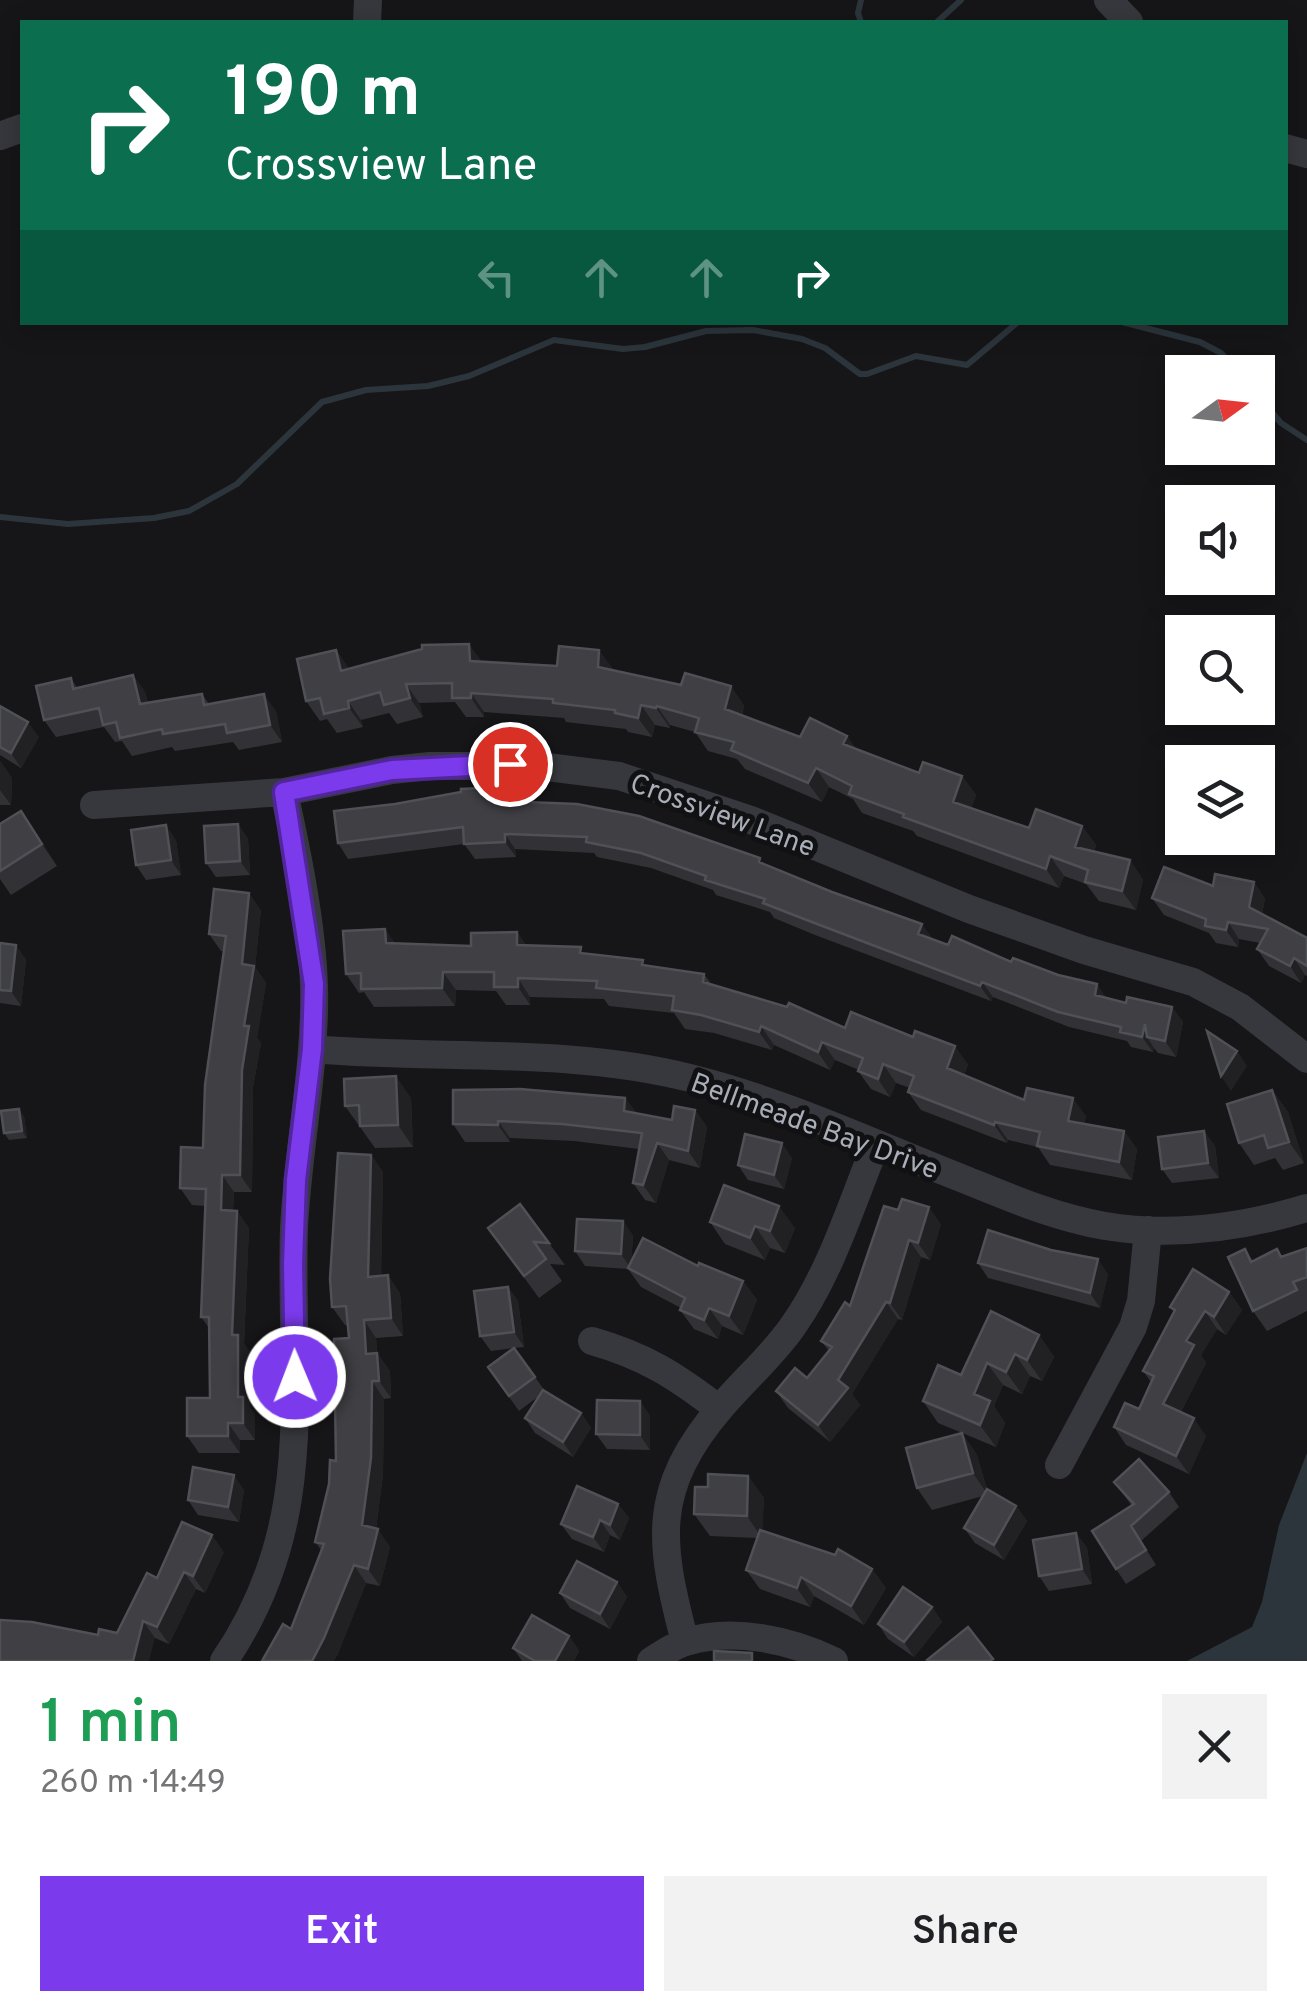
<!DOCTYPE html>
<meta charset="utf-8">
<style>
:root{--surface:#fff;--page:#f2f2f2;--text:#202124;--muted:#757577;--accent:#7c3aed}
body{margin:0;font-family:Overpass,sans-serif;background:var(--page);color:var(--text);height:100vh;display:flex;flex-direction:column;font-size:38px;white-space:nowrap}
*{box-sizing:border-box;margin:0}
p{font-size:32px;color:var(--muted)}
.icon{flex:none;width:55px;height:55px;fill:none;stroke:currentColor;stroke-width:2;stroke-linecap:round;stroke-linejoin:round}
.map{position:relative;height:1661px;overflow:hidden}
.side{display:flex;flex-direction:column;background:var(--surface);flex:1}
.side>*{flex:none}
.top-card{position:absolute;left:20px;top:20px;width:1268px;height:305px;border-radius:0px;box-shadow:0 5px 25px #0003;background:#0b6e4f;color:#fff;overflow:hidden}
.needle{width:65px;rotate:75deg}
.controls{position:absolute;left:1165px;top:355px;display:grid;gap:20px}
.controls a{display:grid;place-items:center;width:110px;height:110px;border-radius:0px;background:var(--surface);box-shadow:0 5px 25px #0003;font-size:50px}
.pin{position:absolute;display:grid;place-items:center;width:85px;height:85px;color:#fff;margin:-42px;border:5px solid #fff;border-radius:50%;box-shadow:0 2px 10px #0007}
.me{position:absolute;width:110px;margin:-55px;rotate:359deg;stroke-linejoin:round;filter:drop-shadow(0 0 8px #0008)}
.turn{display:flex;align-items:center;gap:35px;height:210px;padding:0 40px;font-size:45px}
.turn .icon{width:130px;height:130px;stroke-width:2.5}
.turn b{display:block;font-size:70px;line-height:85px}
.lanes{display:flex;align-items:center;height:95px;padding:0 40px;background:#0003;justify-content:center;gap:50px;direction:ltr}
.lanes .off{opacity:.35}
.round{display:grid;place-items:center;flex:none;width:105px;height:105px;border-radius:0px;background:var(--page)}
.headline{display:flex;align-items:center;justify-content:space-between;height:170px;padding:0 40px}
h1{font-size:60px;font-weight:600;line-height:75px;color:#1e9e55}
.cta{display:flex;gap:20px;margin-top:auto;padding:20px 40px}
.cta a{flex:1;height:115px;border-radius:0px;background:var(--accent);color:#fff;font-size:40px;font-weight:600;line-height:115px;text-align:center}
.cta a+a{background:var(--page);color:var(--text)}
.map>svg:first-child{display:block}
.water{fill:#2c353c}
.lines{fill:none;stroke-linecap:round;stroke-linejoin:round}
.stream{stroke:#2c353c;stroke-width:6}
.minor{stroke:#37383d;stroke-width:28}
.wall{fill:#323236}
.shaded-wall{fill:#212124}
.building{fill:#3f3f44;stroke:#4f5156;stroke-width:2.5}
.route-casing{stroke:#51269a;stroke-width:25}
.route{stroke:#7c3aed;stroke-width:18}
.labels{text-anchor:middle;stroke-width:10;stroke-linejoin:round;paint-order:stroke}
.street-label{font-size:28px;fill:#a8adb8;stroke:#111113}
</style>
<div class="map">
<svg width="1307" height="1661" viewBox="0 0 1307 1661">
<rect width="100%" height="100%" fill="#161618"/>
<!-- water -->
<path class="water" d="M1307,1453V1661H1187L1252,1627L1262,1602L1279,1525Z"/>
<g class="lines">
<!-- stream -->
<path class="stream" d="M861,0L858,13L861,22
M937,22L961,0
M1122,322L1200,342L1221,353L1238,372
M1258,396L1281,423L1307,440
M0,517L68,524L154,518L189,511L237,484L322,402L366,390L428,386L469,376L554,340L623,349L645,347L706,331L753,330L802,339L825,348L860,374H867L916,356L967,365L1018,322"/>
<!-- minor -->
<path class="minor" d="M1108,0L1129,22
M367,22L368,0
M0,136L22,128
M1285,148L1307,154
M94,805L284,792L392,770L430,766H539L619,776L751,820L969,909L1084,950L1193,982L1240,1007L1307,1059
M312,1049C437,1060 568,1047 690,1078C783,1101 872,1143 961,1178C1008,1197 1054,1217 1105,1226C1173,1237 1241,1228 1307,1208
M592,1341C645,1356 676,1376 719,1409
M1059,1465L1133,1327L1141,1301L1148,1230
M685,1642C659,1542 650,1490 722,1406C745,1379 773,1355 793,1326C831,1272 851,1205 876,1144
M224,1661C320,1520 289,1386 294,1228C298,1147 316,1067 314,986C312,924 297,852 284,792
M651,1661C661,1655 674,1645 686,1642C733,1627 791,1640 834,1661"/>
</g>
<!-- wall -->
<path class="wall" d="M336,650L349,669L481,661L557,666L599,650L613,670L744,705L742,715L800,737L847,736L856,749L919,773L962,776L976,795L971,808L1029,828L1082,826L1096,845L1094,852L1130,860L1143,880L1136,910L1099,901L1086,884L1064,876L1059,888L917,836L913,831L862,813L853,799L829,787L822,802L745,769L737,759L708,751L695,732L670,725V728L655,725L652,737L628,732L626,729L566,722L564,718L484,712V717H466L455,702L419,703L423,717L397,724L389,713L361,720L363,727L337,733L327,719L320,721L306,701Z
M133,675L145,692L148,703L202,694L209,704L276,711L282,742L239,750L233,742L175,751L172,747L132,756L122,741L115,742L104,727L56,737L44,720L71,678L77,688Z
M0,706L39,737L21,768L0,755Z
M0,761L12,778L11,805H0Z
M501,787L512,801L764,864L933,940L948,945L1011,962L1107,998L1126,1003L1172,1007L1183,1022L1176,1057L1158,1053L1154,1048L1153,1052L1131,1047L1127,1041L1069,1027L993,997L991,1001L815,935L774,918L770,912L716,895L713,890L651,868L597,857L594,853L515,849L516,857L475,859L464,844L348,859L338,843L395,804Z
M21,811L57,866L11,895L0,879V824Z
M238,824L248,839L250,875L216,877L206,863Z
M176,840L181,875L146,880L136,865Z
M1254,882L1265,899L1262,914L1307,938V976L1305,975L1301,983L1269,966L1257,949L1260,943L1239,939L1238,947L1216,943L1209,933L1164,915L1152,898L1213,886Z
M261,910L255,967L266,983L257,1038L261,1043L253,1087L252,1192H234L233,1211H237L249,1228L244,1344L250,1352V1407L255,1414V1440H240V1453H199L187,1436L210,1398L209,1328L201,1317L205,1206L192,1205L180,1188L203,1148L224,951H221L209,934Z
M517,932L526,945L704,974L712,985L845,1028L968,1064L964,1075L1024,1100L1086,1116L1084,1124L1124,1131L1137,1149L1132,1180L1050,1165L1038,1147L1008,1140L1007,1143L921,1110L908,1092L910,1088L896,1083L890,1097L871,1089L858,1071L859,1070L835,1060L830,1070L774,1045L772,1050L714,1033L685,1029L674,1013L609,1006L604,999L530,997V1005H506L496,991L456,990L455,1006L374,1007L364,992L359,993L346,974L395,944L471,946Z
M0,943L16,945L26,960L21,1006L0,1003Z
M1272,1090L1288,1112L1304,1163L1283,1170L1275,1158L1254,1165L1239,1143Z
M411,1098L413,1147L375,1148L345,1106Z
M625,1098L636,1113L672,1120L695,1110L707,1127L700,1168L669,1160L656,1203L645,1200L633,1183L639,1149L574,1141L510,1138V1142H465L453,1124Z
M24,1116L27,1138L9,1140L4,1133Z
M1204,1131L1215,1146L1219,1178L1172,1183L1162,1169Z
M371,1155L383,1172L381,1276L400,1293L403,1336L376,1338L377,1353L390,1371L391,1398L384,1399L383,1475L376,1529L390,1547L380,1586L366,1583L337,1656L291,1629L322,1551L315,1542L336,1461L349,1338L348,1325H345L332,1307Z
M792,1158L784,1189L748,1180L738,1165Z
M898,1210L941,1224L930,1260L921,1257L902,1320L898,1319L852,1394L860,1405L830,1442L788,1408L776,1391L807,1378L829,1351L821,1341L850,1306Z
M623,1221L633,1236L631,1261L698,1266L743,1281L757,1300L743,1335L722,1326L718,1339L694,1329L680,1310L681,1308L641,1287L628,1269L585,1266L575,1251Z
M710,1222L795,1228L785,1253L770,1248L765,1260L725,1244Z
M488,1228L549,1243L565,1265L550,1264L562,1281L539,1298Z
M1307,1248V1311L1267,1331L1253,1311L1245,1249L1253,1261L1282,1257Z
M1051,1250L1108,1274L1100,1308L988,1278L978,1263Z
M508,1287L518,1301L524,1347L514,1348L545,1391L581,1413L591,1428L573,1457L535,1433L525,1418L539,1396L519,1411L488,1367L513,1348L491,1351L480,1336Z
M1229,1292L1242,1310L1226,1335L1217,1329L1201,1355L1206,1363L1181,1412L1206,1436L1189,1474L1126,1445L1114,1427L1139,1409L1151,1382L1143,1371L1174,1312L1170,1307Z
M1039,1335L1054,1357L1042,1381L1030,1376L1022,1394L1003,1385L994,1406L1005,1423L996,1447L938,1423L923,1401L961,1375Z
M640,1401L650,1416V1450L607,1449L596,1434Z
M962,1433L977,1455L987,1490L1016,1506L1027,1521L1004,1560L975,1543L964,1528L983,1496L932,1510L917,1488Z
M748,1476L764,1498L762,1530L872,1569L886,1588L864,1625L814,1596L810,1607L760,1589L746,1570L757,1538L710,1536L694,1514L708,1487Z
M1114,1482L1169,1492L1179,1507L1141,1541L1156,1565L1126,1584L1116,1569L1132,1506Z
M244,1490L239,1522L198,1515L188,1500Z
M618,1504L629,1518L620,1540L610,1535L604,1552L572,1539L561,1524Z
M1076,1533L1087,1548L1092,1584L1049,1591L1039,1576Z
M224,1552L205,1593L196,1589L169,1644L155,1638L98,1635L117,1633L157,1578Z
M617,1582L627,1597L610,1629L570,1608L560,1593Z
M932,1607L942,1622L914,1657L888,1639L878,1624Z
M569,1636L579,1651L574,1661H522L513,1648Z"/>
<!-- shaded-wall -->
<path class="shaded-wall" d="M469,644L483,663L470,661Z
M336,650L350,670L341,671Z
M599,650L613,669L611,686L598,667Z
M133,675L145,692L152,721L140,704Z
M406,684L419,703L423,717L410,698Z
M731,686L744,705L738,728L725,709Z
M471,693L484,712V717L471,698Z
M264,694L276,711L282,742L270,725Z
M348,701L361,720L363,727L349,708Z
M641,705L655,725L652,737L638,718Z
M657,706L670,725V728L656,708Z
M28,722L39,737L21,768L11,753Z
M847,736L860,755L843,744Z
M0,761L12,778L11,805L0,790Z
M816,768L829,787L822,802L808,783Z
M962,776L976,795L967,821L953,802Z
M501,787L512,802L502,801Z
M21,811L36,832L57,866L42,844Z
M238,824L248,839L250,875L240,861Z
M166,825L176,840L181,875L171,860Z
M1082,826L1096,845L1089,866L1075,847Z
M505,834L515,849L516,857L505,842Z
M1050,856L1064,876L1059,888L1046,869Z
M1130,860L1143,880L1136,910L1122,891Z
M1254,882L1265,899L1260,924L1249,907Z
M249,893L261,910L255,967L266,983L257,1038L261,1043L253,1087L252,1192L240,1175L242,1070L244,1026L242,964Z
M1228,922L1239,939L1238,947L1226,930Z
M922,924L933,939L918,934Z
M385,929L398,947L386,943Z
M517,932L530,951L517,945Z
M16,945L26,960L21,1006L11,991Z
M1294,958L1305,975L1301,983L1290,966Z
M443,972L456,990L455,1006L442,988Z
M518,978L530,997V1005L518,987Z
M982,982L993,997L991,1001L980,986Z
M1097,984L1108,1000L1095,995Z
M1172,1007L1183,1022L1176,1057L1165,1041Z
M1145,1024L1147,1037L1154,1048L1153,1052L1142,1037Z
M761,1026L774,1045L772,1050L759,1032Z
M822,1042L835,1060L830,1070L818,1052Z
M955,1046L968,1064L960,1086L947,1068Z
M1237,1051L1247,1066L1231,1091L1221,1076Z
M883,1064L896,1083L890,1097L878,1079Z
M396,1076L411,1098L413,1147L398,1125Z
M1272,1090L1288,1112L1304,1163L1289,1142Z
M625,1098L638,1115L624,1111Z
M1073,1098L1086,1116L1081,1139L1068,1121Z
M19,1109L24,1116L27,1138L22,1131Z
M695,1110L707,1127L700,1168L688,1151Z
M498,1121L510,1138V1142L498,1125Z
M995,1122L1008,1140L1007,1143L994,1125Z
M1124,1131L1137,1149L1132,1180L1119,1162Z
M1204,1131L1215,1146L1219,1178L1208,1163Z
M657,1143L669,1160L656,1203L643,1185Z
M782,1143L792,1158L784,1189L774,1175Z
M371,1155L383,1172L381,1294L368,1277Z
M222,1175L234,1192L232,1227L221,1210Z
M779,1206L795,1228L785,1253L770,1231Z
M929,1207L941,1224L930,1260L918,1243Z
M237,1211L249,1228L244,1344L250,1352V1407L255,1414V1440L243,1423L238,1397L232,1335Z
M623,1221L633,1236L631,1269L621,1254Z
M755,1226L770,1248L765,1260L750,1238Z
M909,1240L921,1257L902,1320L890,1303Z
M1098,1259L1108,1274L1100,1308L1090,1293Z
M388,1275L400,1293L403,1336L391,1318Z
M743,1281L757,1300L743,1335L729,1316Z
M508,1287L518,1301L524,1347L514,1332Z
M1229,1292L1242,1310L1226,1335L1214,1317Z
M886,1302L898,1319L852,1394L860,1405L830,1442L818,1425L838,1380Z
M709,1308L722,1326L718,1339L704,1320Z
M1205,1311L1217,1329L1201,1355L1206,1363L1176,1422L1163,1404L1186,1341Z
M364,1320L376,1338L377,1353L390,1371L391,1398L379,1381L366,1354Z
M1039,1335L1054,1357L1042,1381L1027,1360Z
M1015,1354L1030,1376L1022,1394L1006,1372Z
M987,1363L1003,1385L994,1406L1005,1423L996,1447L980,1425L974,1394Z
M372,1381L384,1399L383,1475L374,1543L362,1525Z
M640,1401L650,1416V1450L640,1435Z
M581,1413L591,1428L573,1457L563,1442Z
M1194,1418L1206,1436L1189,1474L1176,1456Z
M228,1423L240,1440V1453L228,1436Z
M962,1433L977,1455L988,1495L973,1473Z
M234,1475L244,1490L239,1522L228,1507Z
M748,1476L764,1498L762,1538L747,1516Z
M618,1504L629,1518L620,1540L610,1525Z
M1016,1506L1027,1521L1004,1560L994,1545Z
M600,1520L610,1535L604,1552L593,1537Z
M378,1529L390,1547L380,1586L368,1569Z
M1076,1533L1087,1548L1092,1584L1082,1569Z
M212,1535L224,1552L205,1593L193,1576Z
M354,1565L366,1583L337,1656L334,1661H312Z
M872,1569L886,1588L864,1625L851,1606Z
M184,1572L196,1589L169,1644L157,1627Z
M801,1577L814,1596L810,1607L797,1588Z
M617,1582L627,1597L610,1629L600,1614Z
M932,1607L942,1622L914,1657L904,1642Z
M143,1621L155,1638L149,1661H133Z
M569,1636L579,1651L574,1661H555Z"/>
<!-- building -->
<path class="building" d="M469,644L470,661L557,666L559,646L599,650L598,667L681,685L685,673L731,686L725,709L800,737L810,718L847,736L843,744L919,773L923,762L962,776L953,802L1029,828L1036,809L1082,826L1075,847L1130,860L1122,891L1085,882L1088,870L1050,856L1046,869L903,817L904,814L849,794L852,786L816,768L808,783L731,750L734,742L695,732L699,718L657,706L656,708L641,705L638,718L615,713V710L553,703V699L471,693V698H452V683L406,684L410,698L384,705L380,692L348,701L349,708L324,714L320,698L306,701L297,659L336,650L341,671L422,649V645Z
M133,675L140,704L202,694L204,705L264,694L270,725L227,733L225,724L163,734L162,729L120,738L116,722L103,725L99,708L44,720L36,686L71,678L73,689Z
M0,706L28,722L11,753L0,747Z
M501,787L502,801L577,804L639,816L760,858L759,862L832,892L922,924L918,934L948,945L952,936L1011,962L1013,958L1058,975L1097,984L1095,995L1126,1003L1127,997L1172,1007L1165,1041L1147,1037L1145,1024L1142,1037L1120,1032L1121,1027L1058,1012L982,982L980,986L804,919L763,903L765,899L705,880L706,876L641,853L586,842L587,837L505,834V842L464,844L463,827L338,843L334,811L395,804L461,792V789Z
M21,811L42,844L0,871V824Z
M238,824L240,861L206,863L204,826Z
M166,825L171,860L136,865L131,830Z
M1164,867L1213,886L1215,874L1254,882L1249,907L1307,938V966L1294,958L1290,966L1257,949L1268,929L1228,922L1226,930L1205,926L1206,919L1152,898Z
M214,889L249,893L242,964L254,966L244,1026H249L242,1070L240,1175H222L221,1210L237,1211L232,1335H238V1397H243V1423H228V1436H187V1398H210L209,1317H201L206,1189L180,1188L181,1147L203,1148L205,1085L226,936L209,934Z
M385,929L386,943L471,946V933L517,932V945L581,947L580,953L643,960L642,965L704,974L703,982L787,1007L789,1003L845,1028L851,1012L913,1037L915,1031L955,1046L947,1068L1024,1100L1027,1088L1073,1098L1068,1121L1124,1131L1119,1162L1037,1146L1040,1132L995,1122L994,1125L908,1092L914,1076L883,1064L878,1079L858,1071L863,1058L822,1042L818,1052L761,1026L759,1032L701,1015L672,1010L674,996L596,988L597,981L518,978V987H494V972H443L442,988L361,989V973L346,974L343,931Z
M0,943L16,945L11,991L0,990Z
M1207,1031L1237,1051L1221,1076Z
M396,1076L398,1125L360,1126L359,1105L345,1106L344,1079Z
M520,1089L625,1098L624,1111L672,1120L674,1106L695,1110L688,1151L657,1143L643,1185L633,1183L642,1133L562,1124L498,1121V1125L453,1124V1090Z
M1272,1090L1289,1142L1268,1148L1264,1135L1239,1143L1227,1104Z
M19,1109L22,1131L4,1133L1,1111Z
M1204,1131L1208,1163L1162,1169L1158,1137Z
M745,1134L782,1143L774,1175L738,1165Z
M338,1153L371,1155L368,1277L388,1275L391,1318L364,1320L366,1354L377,1353L379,1381H372L371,1458L362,1525L378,1529L368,1569L354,1565L324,1638L312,1661H262L283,1624L291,1629L324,1544L315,1542L329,1484L330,1460L336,1461L334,1339L349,1338L346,1306L332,1307L330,1279Z
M724,1185L779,1206L770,1231L755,1226L750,1238L710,1222Z
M902,1199L929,1207L918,1243L909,1240L890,1303L886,1302L838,1380L848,1388L818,1425L776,1391L795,1368L807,1378L832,1347L821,1341L845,1302L850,1306L884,1206L898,1210Z
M520,1204L549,1243L534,1242L546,1259L524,1276L488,1228Z
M577,1219L623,1221L621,1254L575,1251Z
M988,1230L1051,1250L1098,1259L1090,1293L978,1263Z
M643,1238L698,1266L699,1263L743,1281L729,1316L709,1308L704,1320L680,1310L685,1298L628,1268Z
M1307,1248V1277L1293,1282L1297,1290L1253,1311L1228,1257L1245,1249L1251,1262L1277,1249L1281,1257Z
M1193,1269L1229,1292L1214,1317L1205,1311L1186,1341L1194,1345L1163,1404L1194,1418L1176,1456L1114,1427L1125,1403L1139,1409L1154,1376L1143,1371L1175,1310L1170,1307Z
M508,1287L514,1332L480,1336L474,1291Z
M991,1311L1039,1335L1027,1360L1015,1354L1006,1372L987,1363L974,1394L990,1401L980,1425L923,1401L938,1365L961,1375Z
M514,1348L535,1377L509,1396L488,1367Z
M543,1390L581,1413L563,1442L525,1418Z
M597,1400L640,1401V1435L596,1434Z
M962,1433L973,1473L917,1488L906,1448Z
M1139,1459L1169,1492L1131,1526L1146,1550L1116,1569L1092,1531L1134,1504L1114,1482Z
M193,1467L234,1475L228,1507L188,1500Z
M708,1474L748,1476L747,1516L694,1514L695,1487H708Z
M577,1486L618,1504L610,1525L600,1520L593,1537L561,1524Z
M987,1489L1016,1506L994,1545L964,1528Z
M182,1522L212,1535L193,1576L184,1572L157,1627L143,1621L133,1661H0V1620L32,1622L98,1635L99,1629L117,1633L147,1573L157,1578Z
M760,1530L835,1555L838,1549L872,1569L851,1606L801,1577L797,1588L746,1570Z
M1076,1533L1082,1569L1039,1576L1033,1540Z
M577,1561L617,1582L600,1614L560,1593Z
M903,1587L932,1607L904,1642L878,1624Z
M532,1615L569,1636L555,1661H535L513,1648Z
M968,1627L993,1659L990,1661H928L927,1660Z
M714,1651L752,1653V1661H714Z"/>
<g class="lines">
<!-- route casing -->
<g class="route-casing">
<path id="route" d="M295,1377L293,1264L296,1180L312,1049L314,984L284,792L392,770L510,764"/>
</g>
<!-- route -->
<use href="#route" class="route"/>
</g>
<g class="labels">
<!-- street labels -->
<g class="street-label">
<text transform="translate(723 814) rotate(20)" y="10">Crossview Lane</text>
<text transform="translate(815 1125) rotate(20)" y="10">Bellmeade Bay Drive</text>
</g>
</g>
</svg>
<div class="controls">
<a><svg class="needle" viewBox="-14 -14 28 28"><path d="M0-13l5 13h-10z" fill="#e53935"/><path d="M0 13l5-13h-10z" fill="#757577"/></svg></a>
<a><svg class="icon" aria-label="sound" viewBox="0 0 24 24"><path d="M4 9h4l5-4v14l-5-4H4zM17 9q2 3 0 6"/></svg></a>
<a><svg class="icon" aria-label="search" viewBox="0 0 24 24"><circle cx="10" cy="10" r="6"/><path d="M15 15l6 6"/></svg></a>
<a><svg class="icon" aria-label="layers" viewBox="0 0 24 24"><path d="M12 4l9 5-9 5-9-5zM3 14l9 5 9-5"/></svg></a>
</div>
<div class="pin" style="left:510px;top:764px;background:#d93025"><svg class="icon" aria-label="arrive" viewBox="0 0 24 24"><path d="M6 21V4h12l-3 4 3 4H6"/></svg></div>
<svg class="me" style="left:295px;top:1377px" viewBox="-20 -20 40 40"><circle r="17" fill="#7c3aed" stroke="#fff" stroke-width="3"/><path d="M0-11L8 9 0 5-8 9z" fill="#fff"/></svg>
<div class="top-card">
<div class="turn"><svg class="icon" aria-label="right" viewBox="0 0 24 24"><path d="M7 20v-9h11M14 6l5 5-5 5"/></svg><div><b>190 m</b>Crossview Lane</div></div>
<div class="lanes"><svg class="icon off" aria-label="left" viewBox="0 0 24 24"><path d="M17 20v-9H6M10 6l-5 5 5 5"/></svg><svg class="icon off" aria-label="ahead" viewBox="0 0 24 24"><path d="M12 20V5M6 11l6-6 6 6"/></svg><svg class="icon off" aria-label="ahead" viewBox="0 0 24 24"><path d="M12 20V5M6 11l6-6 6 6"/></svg><svg class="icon" aria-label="right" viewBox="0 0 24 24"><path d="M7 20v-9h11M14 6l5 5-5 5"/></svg></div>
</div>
</div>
<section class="side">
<div class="headline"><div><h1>1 min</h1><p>260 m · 14:49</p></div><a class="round"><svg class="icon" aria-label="close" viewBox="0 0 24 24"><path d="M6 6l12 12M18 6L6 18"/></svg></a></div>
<div class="cta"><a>Exit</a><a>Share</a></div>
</section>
